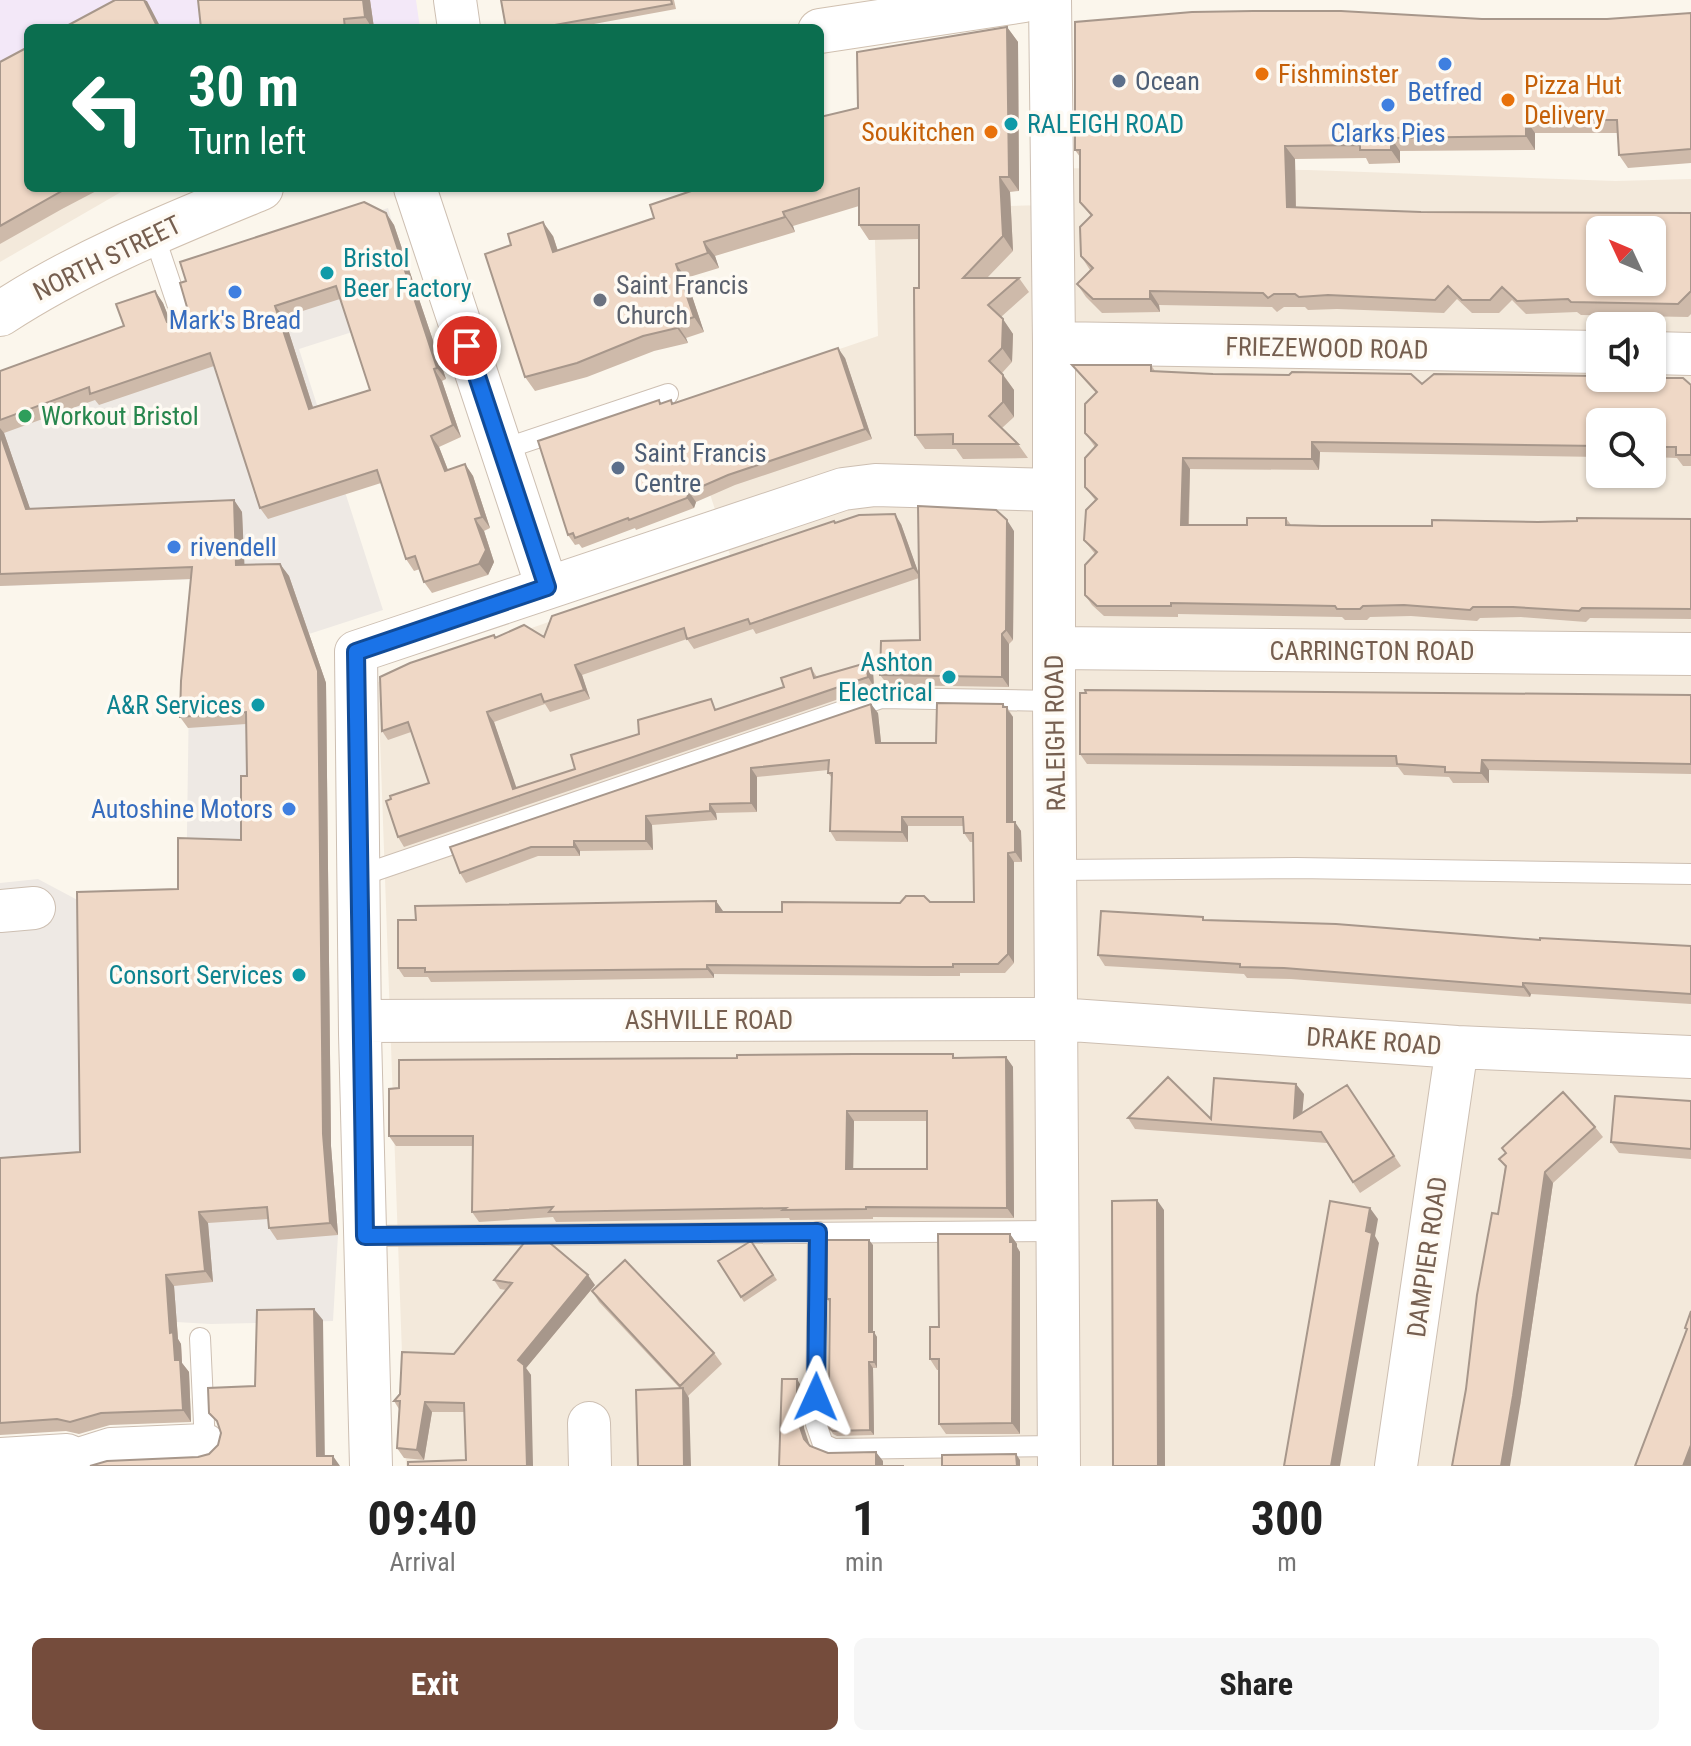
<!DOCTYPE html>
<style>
:root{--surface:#fff;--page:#f6f6f6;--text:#222;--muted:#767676;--accent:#754c3c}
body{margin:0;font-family:"Roboto Condensed",sans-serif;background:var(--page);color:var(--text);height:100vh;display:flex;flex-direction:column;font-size:30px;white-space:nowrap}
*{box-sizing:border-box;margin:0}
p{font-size:26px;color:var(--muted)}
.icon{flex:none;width:44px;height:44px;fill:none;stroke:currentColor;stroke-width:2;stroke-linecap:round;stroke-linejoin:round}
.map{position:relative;height:1466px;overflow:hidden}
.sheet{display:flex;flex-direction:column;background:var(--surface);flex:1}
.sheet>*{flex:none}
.top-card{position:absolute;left:24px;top:24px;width:800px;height:168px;border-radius:12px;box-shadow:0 2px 6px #0004;background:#0b6e4f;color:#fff;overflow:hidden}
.needle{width:52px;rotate:314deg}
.controls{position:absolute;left:1586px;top:216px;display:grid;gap:16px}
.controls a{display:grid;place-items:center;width:80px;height:80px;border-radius:12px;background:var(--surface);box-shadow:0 2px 6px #0004;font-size:40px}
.pin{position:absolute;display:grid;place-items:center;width:68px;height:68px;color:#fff;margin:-34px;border:4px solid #fff;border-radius:50%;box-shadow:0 2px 8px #0007}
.me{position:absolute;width:88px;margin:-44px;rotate:1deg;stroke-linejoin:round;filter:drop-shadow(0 0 6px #0008)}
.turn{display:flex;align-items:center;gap:28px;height:168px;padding:0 32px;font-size:36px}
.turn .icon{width:104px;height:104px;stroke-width:2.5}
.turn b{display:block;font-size:56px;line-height:68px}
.eta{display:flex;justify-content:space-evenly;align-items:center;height:136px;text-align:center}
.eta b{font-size:48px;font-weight:700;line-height:56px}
.action{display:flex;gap:16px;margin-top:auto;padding:16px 32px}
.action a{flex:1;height:92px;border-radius:12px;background:var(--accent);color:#fff;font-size:32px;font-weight:700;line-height:92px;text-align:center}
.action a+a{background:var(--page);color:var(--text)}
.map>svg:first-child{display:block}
.residential{fill:#f3e9db;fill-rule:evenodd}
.industrial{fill:#eee9e4}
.education{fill:#f3e8f8}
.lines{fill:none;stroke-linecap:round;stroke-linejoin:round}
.lane-casing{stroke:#cdbfb2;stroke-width:22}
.street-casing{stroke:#cdbfb2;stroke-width:44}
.secondary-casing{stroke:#d0c0b0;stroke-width:46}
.lane{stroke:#fff;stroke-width:20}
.street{stroke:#fff;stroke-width:42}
.secondary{stroke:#fff;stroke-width:44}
.wall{fill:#cebaaa;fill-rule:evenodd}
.shaded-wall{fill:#a7978b}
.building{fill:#efd8c6;stroke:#a7978b;stroke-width:2;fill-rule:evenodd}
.route-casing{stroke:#114b97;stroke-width:20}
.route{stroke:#1a73e8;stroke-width:14}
.shop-dot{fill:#3f7fe0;stroke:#fefaf3;stroke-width:3}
.food-dot{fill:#e8710a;stroke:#fefaf3;stroke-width:3}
.service-dot{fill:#5c6f8a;stroke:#fefaf3;stroke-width:3}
.culture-dot{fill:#0f9aa8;stroke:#fefaf3;stroke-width:3}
.worship-dot{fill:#6b7280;stroke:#fefaf3;stroke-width:3}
.leisure-dot{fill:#2e9e5b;stroke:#fefaf3;stroke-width:3}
.labels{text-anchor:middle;stroke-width:7;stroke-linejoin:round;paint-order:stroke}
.food-label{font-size:26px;fill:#c56008;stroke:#fefaf3;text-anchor:start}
.service-label{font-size:26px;fill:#4e5e75;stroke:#fefaf3;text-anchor:start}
.shop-label{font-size:26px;fill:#366cbe;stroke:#fefaf3}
.culture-label{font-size:26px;fill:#0d838f;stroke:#fefaf3;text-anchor:end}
.street-label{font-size:26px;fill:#765f50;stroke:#fefaf3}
.worship-label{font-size:26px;fill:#5b616d;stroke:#fefaf3;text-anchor:start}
.leisure-label{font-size:26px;fill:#27864d;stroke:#fefaf3;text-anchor:start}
</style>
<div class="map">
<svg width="1691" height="1466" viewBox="0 0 1691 1466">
<rect width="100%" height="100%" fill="#fbf6ec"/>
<!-- residential -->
<path class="residential" d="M0,77L28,188H128L0,262Z
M1042,168L1308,170L1615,181L1691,179V1466H406L378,682L731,558L680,403L878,336L874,210L1045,205ZM1600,230H1652V282H1600ZM1600,326H1652V378H1600ZM1600,422H1652V474H1600Z"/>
<!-- industrial -->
<path class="industrial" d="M388,208L418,311L299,349L383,610L309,634L326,683L331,1146L338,1235L333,1321L211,1324L176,1322L0,1335V883L38,879L85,904L186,901L189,693L200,579L0,586V386L202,318L188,273Z"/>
<!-- education -->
<path class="education" d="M0,0H416L420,28H28V99L0,77Z"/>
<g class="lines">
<!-- lane casing -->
<g class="lane-casing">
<path id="lane" d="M153,232L184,324
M501,450L668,394
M1056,870L1296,868L1691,874
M359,876L881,698L1054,701
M818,1232L816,1424L823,1444L834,1449L1059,1446
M365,1236L1058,1231
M200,1338L205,1445"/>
</g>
<!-- street casing -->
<g class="street-casing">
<path id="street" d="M455,0L459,28
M1050,0L1054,343V701L1059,1466
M415,188L547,587
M1054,343L1600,352
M1652,353L1691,354
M1054,648L1691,654
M0,911L34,908
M360,1021L1057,1019L1457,1047L1691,1057
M589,1423L590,1466
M0,1459L67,1455L76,1460
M76,1460L111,1449L205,1445
M371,1466L360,1034L356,652L843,489L875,485L1054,490
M1396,1466L1457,1047"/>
</g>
<!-- secondary casing -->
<g class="secondary-casing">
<path id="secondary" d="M820,31L1024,0
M0,314C81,261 171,225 261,188"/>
</g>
<!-- lane -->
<use href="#lane" class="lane"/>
<!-- street -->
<use href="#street" class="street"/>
<!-- secondary -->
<use href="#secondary" class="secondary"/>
</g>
<!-- wall -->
<path class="wall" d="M370,0L374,28H201Z
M501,0H674L676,9L572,28H506Z
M1691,13V163L1628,168L1619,155L1618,133H1535V150L1400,151V163L1369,164L1366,158L1295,159L1296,207L1421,212L1691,213V314L1688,317L1581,315L1577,312L1526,314L1512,300L1499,313H1472L1457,299L1444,313L1337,309L1308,310L1305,307H1284L1277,312L1272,307L1159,305L1160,312L1102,313L1086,297L1077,284L1090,270L1081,256L1091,216L1080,202V157L1075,150L1482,19H1607Z
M1007,27L1018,42L1019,191L1010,192L1013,251L987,278H1019L1029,292L1001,317L1013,334L1012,362L1002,373L1014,390V417L1002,428L1018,444L1028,458L963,459L956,449H925L915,435L919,239L869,240L859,225V206L793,226L795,232L715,256L719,268L686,278L704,332L686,338L688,343L654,351L587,377L535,391L525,377L511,245L553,236L558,251L820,188L858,108Z
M0,62L28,188H102L62,209L0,244Z
M386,213L394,225L446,379L442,381L461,437L439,447L448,470L465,464L473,476L490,528L484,531L494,562L488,575L432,593L424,582L420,569L414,571L406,559L381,483L268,519L260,508L214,366L99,405L95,400L4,433L30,509L234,500L242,512L244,565L280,564L289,576L326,683L331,1146L338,1235L277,1240L269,1228L268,1219L208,1223L213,1282L174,1286L178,1339L181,1344L182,1363L189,1372L191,1422L110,1425L79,1434L66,1431L0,1435V1158L80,1152L178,889L241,840L247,776L246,724L188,728L180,717L191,579L0,586V371L124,326L155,291L163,303L171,324H181ZM340,299L370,390L313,407L284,317Z
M845,358L872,439L735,485L696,502L694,508L636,530L635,528L582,548L579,544L575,545L568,535L661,403L671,400L673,403Z
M1072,365H1151L1155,371L1422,384L1691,385V466H1683L1677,458L1652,457V422H1600V457L1320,452L1319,470L1190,469L1189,525H1247L1286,518L1291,525L1322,526H1432L1691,519V619L1590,618L1586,622L1521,617L1480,618L1477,621L1411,616L1370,617L1367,620H1345L1342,617L1178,614V617L1104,616L1092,605L1085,595L1095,554L1084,540L1095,500L1085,487L1095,447L1085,433L1096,393L1080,375Z
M836,523L901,524L919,575L1014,531L1013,640L1009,644V687L888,685L880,675L920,640L919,578L756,634L753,629L694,649L687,639L582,675L590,699L550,712L545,704L494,722L516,788L575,769L718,709L784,687L811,668L817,677L873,672L874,687L404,847L398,837L429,783L411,732L388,740L382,731L496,638L544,637Z
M1691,695V774L1489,770V783H1453L1449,777L1404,775L1398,767L1087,764L1080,754Z
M1005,707H1007L1013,717V822L1021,831L1022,862H1014V963L1005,973H960V976H929L714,974V978L431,982L428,977H404L398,968L416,920L716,901L723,912H782L900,903L974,902L973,842H970L964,833L963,826H908V842L836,841L830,831L832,778L828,773V770L757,777V812L716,813L717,820L652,825L653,850L580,851V856H538L466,883L460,873L878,713L881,743H936Z
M1205,920L1540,940L1691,946V1004L1531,994L1530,997L1291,979L1247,978L1244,974L1105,966L1098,955Z
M1006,1057L1013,1067L1014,1218L873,1217V1219L790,1220L789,1218L556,1222L553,1217L479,1222L472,1212L473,1146H396L389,1136L956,1058ZM854,1121H927V1169H853Z
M1347,1085L1401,1166L1360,1193L1327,1143L1135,1129L1128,1118L1211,1119L1304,1094L1302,1112Z
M1691,1101V1159L1619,1153L1611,1142Z
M1595,1127L1603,1137L1553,1183L1520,1406L1498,1214L1505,1167L1499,1159L1506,1153L1502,1148Z
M1010,1234L1017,1244V1247L1020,1252V1434H946L939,1424V1370H937L930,1359L939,1327Z
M751,1241L777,1280L744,1302L718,1261Z
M873,1245V1332L877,1337V1368H873L874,1435L837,1436L833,1434L830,1429V1303L827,1299Z
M494,1280L595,1285L526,1368L531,1375L466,1460L464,1412H432L424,1460L404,1458L397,1448L399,1409L394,1401L454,1354L506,1290L500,1289Z
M592,1291L714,1353L722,1364L688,1396L689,1398L599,1302Z"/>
<!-- shaded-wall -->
<path class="shaded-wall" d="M144,0L147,1L161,28H158Z
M363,0H370L374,28H372L365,17Z
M1007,27L1018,42L1019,191L1009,177Z
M1526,120L1535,133V150L1526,136Z
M1391,138L1400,151V163L1391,150Z
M1285,146L1295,159L1296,220L1287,207Z
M1000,177L1010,192L1013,251L1003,236Z
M783,212L793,226L795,232L785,217Z
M386,213L394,225L446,379L437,368Z
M543,222L553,236L563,267L553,252Z
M704,242L715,256L719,268L708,253Z
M676,264L686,278L704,332L694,317Z
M155,291L163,303L175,333L167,322Z
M1150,291L1159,305L1160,312L1150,299Z
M275,306L284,317L317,420L309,409Z
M1003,319L1013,334L1012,362L1002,348Z
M676,323L686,338L688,343L677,328Z
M838,348L845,358L872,439L865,429Z
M434,369L442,381L461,437L453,425Z
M1003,375L1014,390V417L1003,402Z
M0,428L4,433L34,520L26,509L0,434Z
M431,436L439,447L453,483L445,471Z
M1312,442L1320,452L1319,470L1312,459Z
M1183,458L1190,469L1188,535L1181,525Z
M465,464L473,476L490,528L482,517Z
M689,492L696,502L694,508L687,498Z
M234,500L242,512L245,576L236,565Z
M895,514L901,524L920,577L913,568Z
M475,519L484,531L494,562L488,575L479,564Z
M1007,520L1014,531L1013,640L1006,630Z
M280,564L289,576L326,683L331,1146L338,1235L330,1223Z
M1002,634L1009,644V687L1002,677Z
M866,663L873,672L874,687L868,677Z
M575,665L582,675L590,699L584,690Z
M871,704L878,713L882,752L876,743Z
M1003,704L1013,717V831L1007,822Z
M487,712L494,722L520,798L513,789Z
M1482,760L1489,770V783L1481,773Z
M751,768L757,777V812L751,803Z
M710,804L716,813L717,820L710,811Z
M646,816L652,825L653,850L646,841Z
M902,817L908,826V842L902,832Z
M1015,822L1021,831L1022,862L1015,852Z
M574,841L580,851V856L574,847Z
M1008,853L1014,862V963L1008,954Z
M716,901L723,911V921L716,912Z
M707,965L714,974V978L707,969Z
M1523,983L1531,994L1530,997L1523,987Z
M1006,1057L1013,1067L1014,1218L1007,1208Z
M1296,1084L1304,1094L1301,1128L1294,1118Z
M847,1111L854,1121L853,1179L846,1169Z
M1545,1172L1553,1183L1520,1406L1510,1466H1501Z
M1157,1200L1164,1210L1165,1466H1158Z
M1370,1208L1378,1219L1375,1236L1379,1243L1340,1466H1331Z
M199,1212L208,1223L213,1282L205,1271Z
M1010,1234L1017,1244V1247L1020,1252V1434L1012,1423Z
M869,1240L873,1245V1337L869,1332Z
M166,1275L174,1286L178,1339L181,1344L182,1363L189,1372L191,1422L183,1410L170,1333Z
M588,1275L595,1285L526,1368L531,1375L533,1466H527L518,1360Z
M314,1309L323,1320L325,1466L317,1456Z
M874,1332L877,1337V1368L874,1362Z
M869,1362L873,1368L874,1435L870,1430Z
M797,1379L803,1389L804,1428L811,1449L804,1439L797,1418Z
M683,1388L689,1398L691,1466H684Z
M425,1402L432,1412L424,1460L417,1450Z
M1691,1445V1466H1683Z
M876,1452L883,1461V1466H876Z
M1016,1454L1020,1460V1466H1017Z
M333,1456L340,1466H333Z"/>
<!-- building -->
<path class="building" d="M115,0H144L158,28H63Z
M198,0H363L365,17L344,19L345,28H201Z
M501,0H671L672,4L538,28H506Z
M1253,11H1341L1482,19H1607L1691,13V149L1619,155L1617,120H1526V136L1391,138V150H1360V145L1285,146L1287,207L1421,212L1691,213V291L1678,304L1571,302L1568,299L1517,301L1502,287L1490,300H1462L1448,286L1435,300L1328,295L1299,297L1295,294H1274L1268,298L1263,293L1150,291V299H1093L1077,284L1093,268L1081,256L1080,227L1092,215L1080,202V150H1075V22L1192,12ZM1600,230H1652V282H1600Z
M1007,27L1009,177H1000L1003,236L963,278H1019L988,305L1003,319L1002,348L989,361L1003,375V402L989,416L1018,444H953V434L915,435L914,288H919V225H859V188L783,212L785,217L704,242L708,253L676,264L694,317L676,323L677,328L643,336L577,363L525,377L485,254L511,245L508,234L543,222L553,252L654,218L650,205L700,188H820V117L858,108L857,52Z
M28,47V188H67L0,226V62Z
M364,202L386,213L437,368L434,369L453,425L431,436L445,471L465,464L482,517L475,519L486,550L479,564L424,582L415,556L406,559L377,470L260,508L210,353L90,394L89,387L0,420V371L124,326L116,304L155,291L167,322L173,325L181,324L189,314L180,283L186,281L180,262ZM336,286L370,390L309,409L275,306Z
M838,348L865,429L728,475L689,492L687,498L629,520L628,518L575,538L573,533L568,535L538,441L659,400L660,404L671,400L672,404Z
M1072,365H1151V371L1213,374L1289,375L1292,372L1411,374L1422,384L1434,374L1600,376V378H1683L1691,385V455H1676V447H1652V422H1600V446L1312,442V459L1183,458L1181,525H1247V518H1286V525L1322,526H1432V520L1538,522L1577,521V518L1691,519V609L1582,608L1579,611L1513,607H1473L1470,610L1404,605L1363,606L1360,609H1337L1335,606L1171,603V606H1097L1085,595V565L1097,552L1084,540L1086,510L1097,499L1085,487V458L1097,445L1085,433V404L1097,392Z
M0,434L26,509L234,500L236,565L280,564L318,671L323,1134L330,1223L269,1228L267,1207L199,1212L205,1271L166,1275L170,1333L173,1332L175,1360H180L183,1410L101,1413L70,1422L57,1419L0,1423V1158L80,1152L77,892L178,889V838L241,840V776H247L246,712L180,717L181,681L192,567L0,574Z
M918,506L996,510L1007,520L1006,630L1002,634V677L880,675L881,641L920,640Z
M895,514L913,568L750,624L748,619L687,639L684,628L575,665L584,690L544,702L541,694L487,712L513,789L575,769L571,755L639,734L638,720L711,699L715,710L784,687L781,678L811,668L814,678L866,663L868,677L398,837L386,801L391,799L390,796L429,783L408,722L382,731L380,677L410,663L494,635L495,638L524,625L544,637L552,616L834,521L835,523L859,515Z
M1085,690L1691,695V764L1482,760L1481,773L1445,772V767L1397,764L1396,756L1080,754V693H1086Z
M937,703L1003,704V707H1007V822H1015V852L1008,853V954L998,964H953V967H922L707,965V969L425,972V968H398V920H416L415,906L716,901V912H782V902L900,903L906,896H924L930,902H974L973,833H964L963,817H902V832L830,831L832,773H828L829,760L751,768V803L710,804V811L646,816V841H574V847H531L460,873L450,847L871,704L876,743H936Z
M1101,911L1203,917V920L1336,924L1540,940V938L1691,946V994L1523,983V987L1284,968L1240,967V964L1098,955Z
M854,1054H953V1058L1006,1057L1007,1208L866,1207V1209L783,1210L786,1208L549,1212L553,1207L472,1212L473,1136H389V1089L399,1088V1060L737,1058V1055ZM847,1111H927V1169H846Z
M1168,1077L1211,1119L1214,1078L1296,1084L1294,1118L1347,1085L1394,1156L1353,1182L1321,1132L1128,1118Z
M1563,1092L1595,1127L1545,1172L1513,1396L1501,1466H1452L1466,1389L1477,1295L1492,1213L1498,1214L1506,1166L1499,1159L1506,1153L1502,1148Z
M1615,1096L1691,1101V1149L1611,1142Z
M1157,1200L1158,1466H1113L1112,1201Z
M1330,1201L1370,1208L1366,1231L1372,1233L1331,1466H1284Z
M938,1234H1010V1242H1013L1012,1423L939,1424V1359H930V1327H939Z
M528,1238H544L588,1275L518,1360L524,1365L527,1466H408V1462L466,1460L464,1403L425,1402L417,1450L397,1448L400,1401H394L400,1394L402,1352L454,1354L512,1283L494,1280Z
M827,1240H869V1332H874V1362H869L870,1430L833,1431L830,1429L825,1417L826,1384H829L830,1299H827Z
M751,1241L773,1275L741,1297L718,1261Z
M625,1260L714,1353L680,1386L592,1291Z
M314,1309L317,1456H333V1466H90L107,1461L198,1457L209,1454L218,1445L221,1433L217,1421L209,1413L208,1388L255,1386L257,1310Z
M1691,1311V1445L1683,1466H1635L1687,1329L1685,1328Z
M782,1379H797V1418L804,1439L810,1446L828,1453L876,1452V1466H904H779Z
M683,1388L684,1466H638L636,1390Z
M1016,1454L1017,1466H942V1455Z"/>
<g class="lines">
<!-- route casing -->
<g class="route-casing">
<path id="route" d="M467,346L547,587L356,652L365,1236L818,1232L816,1397"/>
</g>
<!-- route -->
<use href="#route" class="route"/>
</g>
<!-- markers -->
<g class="shop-dot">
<circle cx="1445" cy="64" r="8"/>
<circle cx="1388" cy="105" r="8"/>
<circle cx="235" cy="292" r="8"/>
<circle cx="174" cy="547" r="8"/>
<circle cx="289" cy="809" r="8"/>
</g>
<g class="food-dot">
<circle cx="1262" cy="74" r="8"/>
<circle cx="1508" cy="100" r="8"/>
<circle cx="991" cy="132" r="8"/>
</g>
<g class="service-dot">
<circle cx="1119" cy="81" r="8"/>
<circle cx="618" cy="468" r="8"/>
</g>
<g class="culture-dot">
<circle cx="1011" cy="124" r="8"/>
<circle cx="327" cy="273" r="8"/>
<circle cx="949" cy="677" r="8"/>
<circle cx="258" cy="705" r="8"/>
<circle cx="299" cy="975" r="8"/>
</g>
<circle class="worship-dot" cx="600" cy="300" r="8"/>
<circle class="leisure-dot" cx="25" cy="416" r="8"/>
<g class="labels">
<!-- food labels -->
<g class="food-label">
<text x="1278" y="83">Fishminster</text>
<text x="1524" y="94">Pizza Hut<tspan x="1524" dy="30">Delivery</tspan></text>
<text x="975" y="141" text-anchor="end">Soukitchen</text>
</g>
<!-- service labels -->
<g class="service-label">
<text x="1135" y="90">Ocean</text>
<text x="634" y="462">Saint Francis<tspan x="634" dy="30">Centre</tspan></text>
</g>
<!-- shop labels -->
<g class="shop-label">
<text x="1445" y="101">Betfred</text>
<text x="1388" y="142">Clarks Pies</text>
<text x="235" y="329">Mark's Bread</text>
<text x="190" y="556" text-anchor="start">rivendell</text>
<text x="273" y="818" text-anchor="end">Autoshine Motors</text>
</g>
<!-- culture labels -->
<g class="culture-label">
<text x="1027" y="133" text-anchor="start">RALEIGH ROAD</text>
<text x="343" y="267" text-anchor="start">Bristol<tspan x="343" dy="30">Beer Factory</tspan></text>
<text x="933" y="671">Ashton<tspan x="933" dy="30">Electrical</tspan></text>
<text x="242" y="714">A&amp;R Services</text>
<text x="283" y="984">Consort Services</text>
</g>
<!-- street labels -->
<g class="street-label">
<text transform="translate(107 258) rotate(-26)" y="9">NORTH STREET</text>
<text transform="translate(1327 348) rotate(1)" y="9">FRIEZEWOOD ROAD</text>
<text x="1372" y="660">CARRINGTON ROAD</text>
<text transform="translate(1055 733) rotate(-91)" y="9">RALEIGH ROAD</text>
<text x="709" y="1029">ASHVILLE ROAD</text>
<text transform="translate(1374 1041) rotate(4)" y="9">DRAKE ROAD</text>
<text transform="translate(1427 1257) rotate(-82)" y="9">DAMPIER ROAD</text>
</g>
<!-- worship labels -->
<g class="worship-label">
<text x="616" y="294">Saint Francis<tspan x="616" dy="30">Church</tspan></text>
</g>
<!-- leisure labels -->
<g class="leisure-label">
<text x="41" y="425">Workout Bristol</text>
</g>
</g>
</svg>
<div class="controls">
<a><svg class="needle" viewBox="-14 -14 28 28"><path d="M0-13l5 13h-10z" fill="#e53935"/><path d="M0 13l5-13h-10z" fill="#767676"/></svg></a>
<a><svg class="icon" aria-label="sound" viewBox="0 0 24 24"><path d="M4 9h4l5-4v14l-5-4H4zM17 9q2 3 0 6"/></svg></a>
<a><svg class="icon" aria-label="search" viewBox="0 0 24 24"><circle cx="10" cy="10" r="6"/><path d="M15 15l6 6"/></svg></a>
</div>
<div class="pin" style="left:467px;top:346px;background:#d93025"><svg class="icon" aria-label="arrive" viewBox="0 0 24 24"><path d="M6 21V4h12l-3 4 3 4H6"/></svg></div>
<svg class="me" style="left:816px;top:1397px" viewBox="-20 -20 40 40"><path d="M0-17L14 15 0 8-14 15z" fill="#1a73e8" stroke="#fff" stroke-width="4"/></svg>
<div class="top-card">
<div class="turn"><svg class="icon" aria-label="left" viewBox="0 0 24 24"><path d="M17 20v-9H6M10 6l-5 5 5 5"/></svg><div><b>30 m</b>Turn left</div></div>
</div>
</div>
<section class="sheet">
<div class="eta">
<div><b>09:40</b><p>Arrival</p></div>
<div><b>1</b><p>min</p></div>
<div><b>300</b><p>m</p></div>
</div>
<div class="action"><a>Exit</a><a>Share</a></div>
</section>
